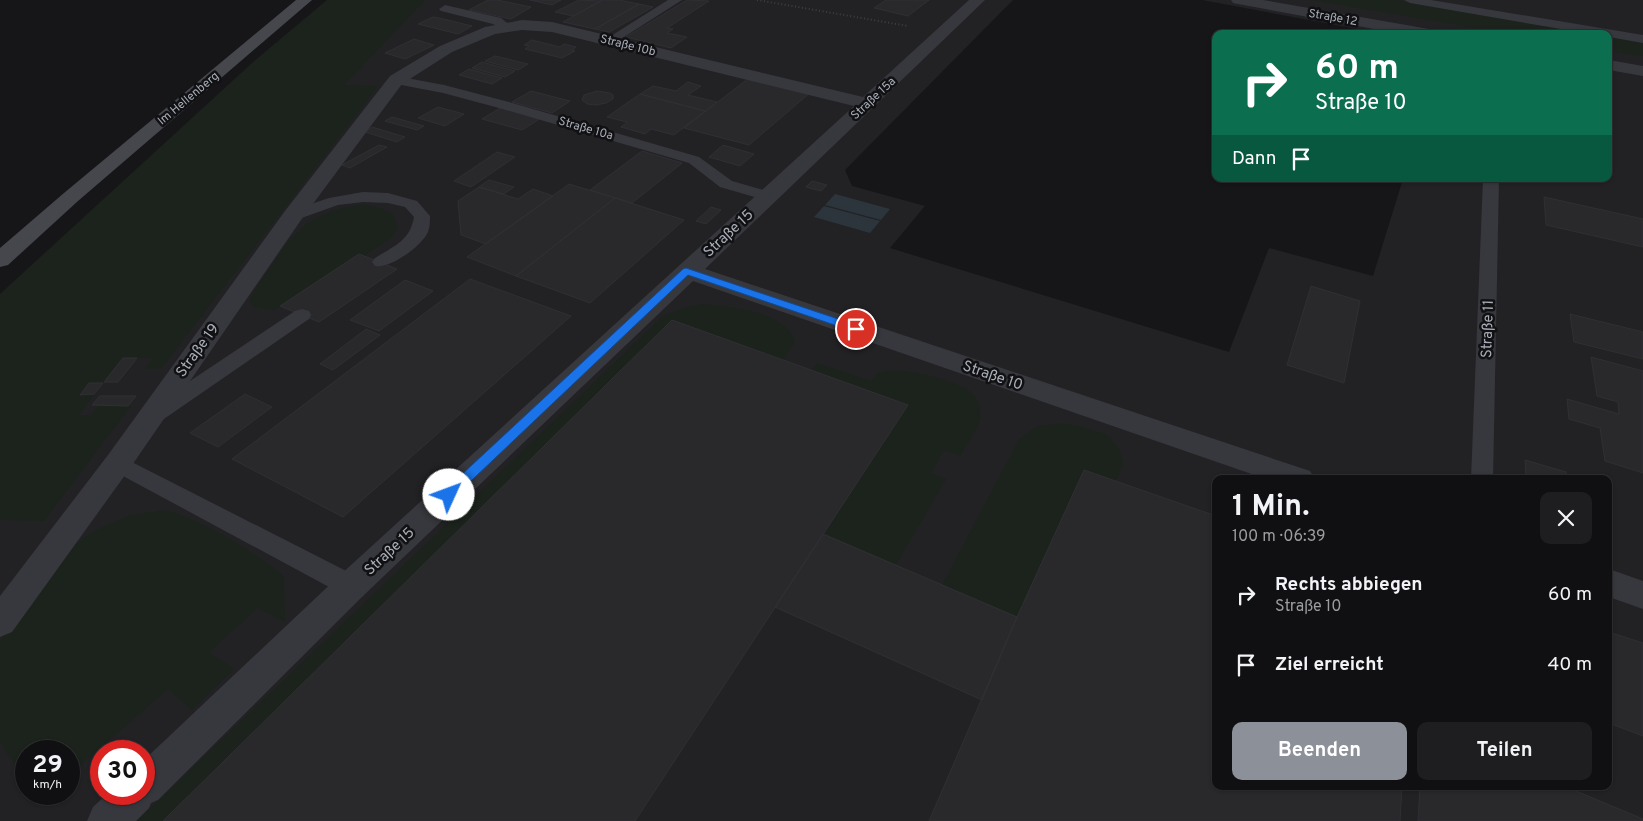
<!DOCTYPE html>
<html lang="de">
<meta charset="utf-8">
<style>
:root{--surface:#101012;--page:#1e1e20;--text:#f1f3f6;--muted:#9c9d9f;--line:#303032;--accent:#8c9099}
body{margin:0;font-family:Overpass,sans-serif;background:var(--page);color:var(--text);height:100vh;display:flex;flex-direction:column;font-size:19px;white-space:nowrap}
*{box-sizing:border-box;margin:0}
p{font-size:16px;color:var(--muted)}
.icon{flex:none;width:28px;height:28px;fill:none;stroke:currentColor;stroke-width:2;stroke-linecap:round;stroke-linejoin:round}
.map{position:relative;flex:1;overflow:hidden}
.drawer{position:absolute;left:1212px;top:475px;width:400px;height:315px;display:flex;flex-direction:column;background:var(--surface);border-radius:10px;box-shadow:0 1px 4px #0004,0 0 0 1px var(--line)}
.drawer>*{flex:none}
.banner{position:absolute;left:1212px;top:30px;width:400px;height:152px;border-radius:10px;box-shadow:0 1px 4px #0004,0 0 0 1px var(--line);background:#0b6e4f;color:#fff;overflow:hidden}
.speed{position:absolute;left:15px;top:740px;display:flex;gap:10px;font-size:25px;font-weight:700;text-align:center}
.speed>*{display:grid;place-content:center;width:65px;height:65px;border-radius:50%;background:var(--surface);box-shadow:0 1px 4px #0004,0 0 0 1px var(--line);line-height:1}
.speed small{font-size:12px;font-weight:400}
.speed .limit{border:8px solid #d22;background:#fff;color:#111}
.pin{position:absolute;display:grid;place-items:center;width:42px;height:42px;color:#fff;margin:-21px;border:2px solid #fff;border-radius:50%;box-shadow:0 1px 5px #0007}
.me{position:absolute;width:55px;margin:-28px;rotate:47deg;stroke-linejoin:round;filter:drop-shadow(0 0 4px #0008)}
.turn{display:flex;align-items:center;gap:18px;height:105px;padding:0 20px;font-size:22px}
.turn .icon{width:65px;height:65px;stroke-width:2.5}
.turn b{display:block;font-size:35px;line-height:42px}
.then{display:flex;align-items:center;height:48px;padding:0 20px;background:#0003;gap:10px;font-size:19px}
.round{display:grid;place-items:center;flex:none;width:52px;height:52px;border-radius:10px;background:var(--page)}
.overview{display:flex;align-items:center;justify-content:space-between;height:85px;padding:0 20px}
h1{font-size:30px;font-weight:700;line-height:38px}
.action{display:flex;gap:10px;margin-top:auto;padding:10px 20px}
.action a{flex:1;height:58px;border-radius:10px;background:var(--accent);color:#fff;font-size:20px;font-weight:700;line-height:58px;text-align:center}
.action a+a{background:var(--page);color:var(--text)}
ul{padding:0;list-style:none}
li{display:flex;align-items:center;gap:15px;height:70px;padding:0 20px}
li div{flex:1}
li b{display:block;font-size:19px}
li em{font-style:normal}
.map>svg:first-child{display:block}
.built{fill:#222225;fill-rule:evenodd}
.green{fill:#1c231d}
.water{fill:#2c353c}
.building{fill:#29292c;stroke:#303034}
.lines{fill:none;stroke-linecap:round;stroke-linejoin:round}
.path{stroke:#3d3f44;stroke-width:2;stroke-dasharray:1 2.5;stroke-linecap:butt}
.lane{fill:#37383d;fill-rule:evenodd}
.street{fill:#37383d;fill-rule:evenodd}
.secondary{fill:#45474d;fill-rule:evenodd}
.route{fill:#1a73e8;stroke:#114b97}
.labels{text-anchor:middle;stroke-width:5;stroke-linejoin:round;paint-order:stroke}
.far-street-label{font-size:12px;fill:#a8adb8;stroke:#111113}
.street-label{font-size:15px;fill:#a8adb8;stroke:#111113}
</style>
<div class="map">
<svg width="1643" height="821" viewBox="0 0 1643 821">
<rect width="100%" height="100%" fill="#161618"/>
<!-- built -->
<path class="built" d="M423,0H1013L845,170L852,186L925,206L890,248L1229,352L1269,248L1373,276L1403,179H1609V34H1384L1202,0H1643V821H0V479L352,67ZM1216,479H1609V786H1216ZM26,751H69V794H26ZM101,751H144V794H101Z"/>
<!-- green -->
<path class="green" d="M327,0H425L344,85L378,86L161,369H145L152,358H123L104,382L89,383L80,394H94L79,415H91L99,405L131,406L44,521L0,520V294L252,63Z
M1311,0H1397L1595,34H1510Z
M1609,36L1643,42V56L1609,51Z
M365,205L381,208L393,214L398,228L391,238L364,256L359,255L274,310L254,307L249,301L252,294C287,245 298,210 365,205Z
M703,304C733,308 784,309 795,342L783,360L672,320L163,821H137L663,316L686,307Z
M818,363L871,381C873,379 876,374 878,373C896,364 960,380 973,394C979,400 981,411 980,419C979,428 965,447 960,456L944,450L931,473L946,479L896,565L823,534L908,405L812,370Z
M1062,423L1082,427L1108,435L1120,451L1123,463L1117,481L1084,470L1017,617L942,585L1019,439L1037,426Z
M167,510C209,524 249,548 284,576L285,622L258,608L209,652L234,669L192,710L168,689L69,775V751H26V782L0,742V641L62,554L92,532L130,515Z"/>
<!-- water -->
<path class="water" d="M835,194L890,209L881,220L825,205Z
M824,206L880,221L870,233L814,217Z"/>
<!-- building -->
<path class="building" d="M488,0H497L531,7L511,19L469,10Z
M530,0H561L552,5Z
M579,0L601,1L573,16L555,12Z
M602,0H619L639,4L595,29L563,22Z
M687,0L709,1L667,28L673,29L667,33L687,37L671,48L626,37Z
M886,0H929L908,16L874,8Z
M639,4L653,7L609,32L595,29Z
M433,17L439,18L472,26L458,34L418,24Z
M414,39L434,45L405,59L385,53Z
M532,40L560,47L564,44L576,47L572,50L575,51L562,58L525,49L529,46L524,45Z
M495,56L528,64L518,70L485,61Z
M482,62L515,71L505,77L472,68Z
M469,69L502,78L492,84L459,75Z
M749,78L811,92L749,145L684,128Z
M688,82L701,86L688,95L717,102L705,111L640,94L653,86L676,91Z
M531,91L570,101L552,113L512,102Z
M597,91L610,93L613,95V99L606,103L596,105L587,104L582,100L584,95Z
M640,94L705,111L674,135L651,129L645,134L621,127L627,122L607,117Z
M438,107L464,114L445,126L418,118Z
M502,107L541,118L522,130L482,119Z
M392,117L424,126L417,130L385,121Z
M372,127L405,137L397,142L365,132Z
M379,145L387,147L350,168L342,165Z
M723,145L754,154L740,166L709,157Z
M642,151L682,163L632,203L590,190Z
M497,152L515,157L471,187L454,181Z
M489,180L514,187L504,194L479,187Z
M812,181L827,185L821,191L806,187Z
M569,184L615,198L516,276L467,257Z
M479,187L518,199L533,189L553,196L486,244L461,235L458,201Z
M1544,197L1643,219V247L1546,225Z
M615,198L684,220L590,303L516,276Z
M711,207L721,210L706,224L696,221Z
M359,254L397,269L319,322L280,306Z
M470,279L571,316L343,517L232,459Z
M405,280L433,291L379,331L350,320Z
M1311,286L1360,301L1344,383L1287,365Z
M1570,314L1643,332V359L1574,342Z
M672,320L908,405L635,821H163Z
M366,329L380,335L333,370L320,364Z
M1591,357L1643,371V473L1605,461L1600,428L1569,419L1567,399L1619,414L1618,402L1597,396Z
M123,358H137L118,382H104Z
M89,383H103L94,394L80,395Z
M245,394L272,407L218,447L190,433Z
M100,396H136L128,406L92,405Z
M1525,460L1566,472L1567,479H1526Z
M1084,470L1216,516V786H1402L1400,821H929L1017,617Z
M823,534L1017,617L982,700L775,607Z
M1609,632L1643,643V736L1609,723Z
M1420,786H1564L1643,819V821H1418Z"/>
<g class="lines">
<!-- path -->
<path class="path" d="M757,0L908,26"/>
<!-- lane -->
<path class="lane" d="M668,0H682L613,44L609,45L603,41Z
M1404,0H1431L1643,35V43L1609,37V34H1590L1410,3Z
M445,5L501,18L512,27L506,31L493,24L441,11L439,9Z
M396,76L444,85L509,102L699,157L732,181L774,193L776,196L774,199L768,201L720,187L689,163L499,108L443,93L391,83L389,80Z
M1483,179H1499L1493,479H1471Z
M363,192L388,193L417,201L430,216C430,221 430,227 428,232C422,246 390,269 375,266L372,262L375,258C394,246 410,241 414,217L405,207L388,203L363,202L338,205L293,221L287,220L285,216L287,212L329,198Z
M302,309L309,311L311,315L309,319L161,421L153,424L145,421L142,416L145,411L295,311Z
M118,455L360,578L364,586L360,594L351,597L342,594L110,469L107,463L110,457Z"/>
<!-- street -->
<path class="street" d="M969,0H985L705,269L1310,471L1315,479H1266L693,281L363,596L158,800L151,803L149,808L136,821H87L93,807L107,794H144V760L339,576L854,106L552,32L522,30L495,34L452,52L402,84L301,220L128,471L12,632L0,637V596L108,455L285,211L390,76L440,46L485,27L522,20L552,22L863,97Z
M1231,0H1263L1429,29L1435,31L1437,34H1401L1238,4L1233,3Z
M1609,60L1643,66V76L1609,70Z
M1609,569L1643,581V609L1609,597Z"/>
<!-- secondary -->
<path class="secondary" d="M296,0H312L78,201L8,265L0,267V248L64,193Z"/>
</g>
<!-- route -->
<path class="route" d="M686,268L859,326L861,329L856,332L852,331L688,275L453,498H444L443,495L444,491L683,269Z"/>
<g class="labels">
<!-- far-street labels -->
<g class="far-street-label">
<text transform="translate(1333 17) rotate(10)" y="4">Straße 12</text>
<text transform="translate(628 45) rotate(14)" y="4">Straße 10b</text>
<text transform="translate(188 98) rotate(-40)" y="4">Im Hellenberg</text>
<text transform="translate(873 98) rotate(-43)" y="4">Straße 15a</text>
<text transform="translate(586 128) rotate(16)" y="4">Straße 10a</text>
</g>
<!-- street labels -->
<g class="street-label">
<text transform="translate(728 233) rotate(-43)" y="5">Straße 15</text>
<text transform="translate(1487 329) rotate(-88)" y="5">Straße 11</text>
<text transform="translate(197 350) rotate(-54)" y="5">Straße 19</text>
<text transform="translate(993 375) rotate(19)" y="5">Straße 10</text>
<text transform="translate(389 551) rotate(-43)" y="5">Straße 15</text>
</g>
</g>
</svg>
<div class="speed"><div>29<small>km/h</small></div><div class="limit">30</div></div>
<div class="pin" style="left:856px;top:329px;background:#d93025"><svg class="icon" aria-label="arrive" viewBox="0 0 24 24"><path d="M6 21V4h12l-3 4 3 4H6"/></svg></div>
<svg class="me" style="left:449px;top:495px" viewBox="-20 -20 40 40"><circle r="19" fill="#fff"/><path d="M0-13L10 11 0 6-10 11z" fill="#1a73e8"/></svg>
<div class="banner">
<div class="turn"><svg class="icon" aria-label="right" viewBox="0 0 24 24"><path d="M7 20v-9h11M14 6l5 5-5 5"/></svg><div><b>60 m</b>Straße 10</div></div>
<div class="then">Dann<svg class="icon" aria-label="arrive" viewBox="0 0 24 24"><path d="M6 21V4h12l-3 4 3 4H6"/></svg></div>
</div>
<section class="drawer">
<div class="overview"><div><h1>1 Min.</h1><p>100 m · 06:39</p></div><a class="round"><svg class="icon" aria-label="close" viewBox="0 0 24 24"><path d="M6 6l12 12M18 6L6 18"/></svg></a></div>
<ul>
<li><svg class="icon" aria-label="right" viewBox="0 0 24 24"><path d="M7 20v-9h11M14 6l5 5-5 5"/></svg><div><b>Rechts abbiegen</b><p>Straße 10</p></div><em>60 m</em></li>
<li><svg class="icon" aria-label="arrive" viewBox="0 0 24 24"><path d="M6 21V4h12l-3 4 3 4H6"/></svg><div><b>Ziel erreicht</b></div><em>40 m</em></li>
</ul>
<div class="action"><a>Beenden</a><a>Teilen</a></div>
</section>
</div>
